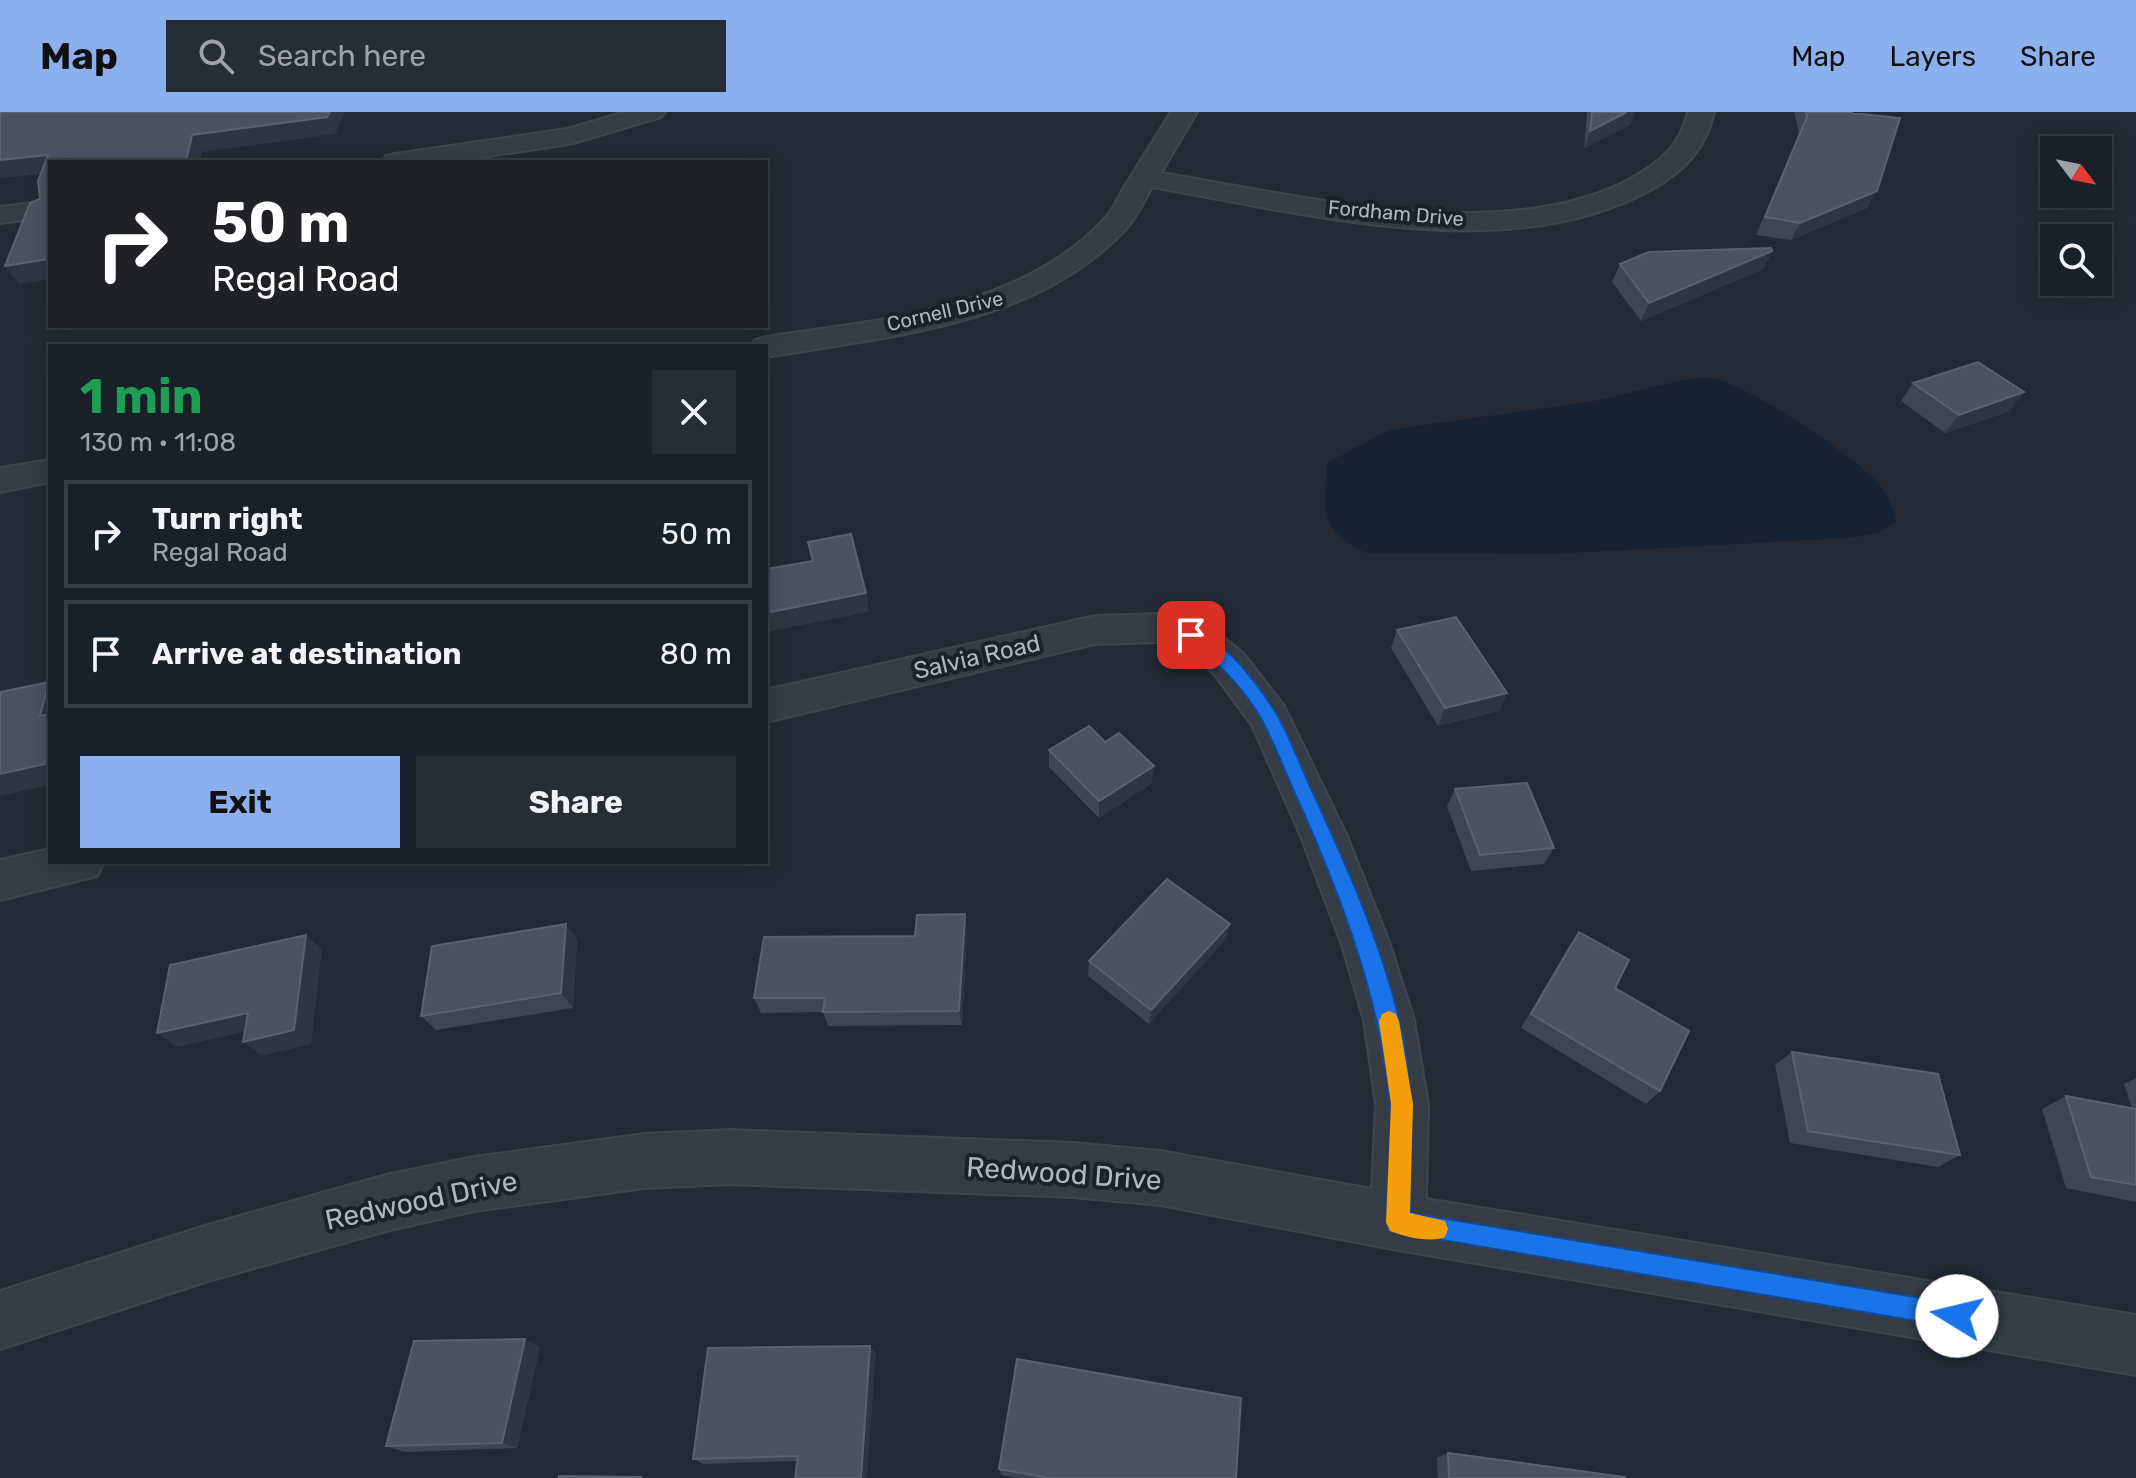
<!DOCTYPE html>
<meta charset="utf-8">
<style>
:root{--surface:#1a2028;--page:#272d34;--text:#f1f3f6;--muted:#9fa3a8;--line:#383e45;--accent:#8cafed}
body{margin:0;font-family:Rubik,sans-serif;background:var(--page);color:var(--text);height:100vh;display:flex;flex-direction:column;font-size:30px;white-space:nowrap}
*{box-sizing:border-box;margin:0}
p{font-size:26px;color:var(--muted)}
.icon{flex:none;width:44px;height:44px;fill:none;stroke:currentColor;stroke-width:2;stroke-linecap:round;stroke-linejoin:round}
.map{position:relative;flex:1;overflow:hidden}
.side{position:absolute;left:48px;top:232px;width:720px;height:520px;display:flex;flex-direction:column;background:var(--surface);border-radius:0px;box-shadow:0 4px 20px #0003,0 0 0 2px var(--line)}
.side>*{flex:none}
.hud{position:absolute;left:48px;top:48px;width:720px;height:168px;border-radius:0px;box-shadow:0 4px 20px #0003,0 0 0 2px var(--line);background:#202124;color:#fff;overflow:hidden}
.needle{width:52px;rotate:122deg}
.fabs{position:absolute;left:2040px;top:24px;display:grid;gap:16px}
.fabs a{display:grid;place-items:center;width:72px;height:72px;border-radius:0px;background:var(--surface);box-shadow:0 4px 20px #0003,0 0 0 2px var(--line);font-size:40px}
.pin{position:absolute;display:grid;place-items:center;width:68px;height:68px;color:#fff;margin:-34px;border-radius:16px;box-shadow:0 4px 12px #0006}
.me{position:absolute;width:88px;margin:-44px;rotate:279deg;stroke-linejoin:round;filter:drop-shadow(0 0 6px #0008)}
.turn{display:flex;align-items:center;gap:28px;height:168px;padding:0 32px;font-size:36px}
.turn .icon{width:104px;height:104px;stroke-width:2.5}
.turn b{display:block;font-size:56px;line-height:68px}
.round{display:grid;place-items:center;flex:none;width:84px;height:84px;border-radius:0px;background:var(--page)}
.summary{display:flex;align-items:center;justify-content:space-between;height:136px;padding:0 32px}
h1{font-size:48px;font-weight:700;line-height:60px;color:#1e9e55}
.cta{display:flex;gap:16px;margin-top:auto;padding:16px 32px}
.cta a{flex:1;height:92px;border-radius:0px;background:var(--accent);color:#111;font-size:32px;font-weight:700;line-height:92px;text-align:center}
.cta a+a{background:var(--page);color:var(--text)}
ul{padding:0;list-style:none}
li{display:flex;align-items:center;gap:24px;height:108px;margin:0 16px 12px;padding:0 16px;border:4px solid var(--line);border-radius:0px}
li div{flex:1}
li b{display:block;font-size:30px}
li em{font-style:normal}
header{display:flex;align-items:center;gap:48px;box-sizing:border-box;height:112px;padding:0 40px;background:var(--accent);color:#111}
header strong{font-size:38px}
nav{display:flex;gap:44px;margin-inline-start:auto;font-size:28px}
.search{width:560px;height:72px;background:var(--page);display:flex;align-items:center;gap:20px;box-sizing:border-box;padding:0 28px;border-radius:0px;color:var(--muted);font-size:30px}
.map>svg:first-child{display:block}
.water{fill:#172232}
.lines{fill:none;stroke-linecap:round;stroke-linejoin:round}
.minor-casing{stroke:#3f4550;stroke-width:4}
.minor{fill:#363c46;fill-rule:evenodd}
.wall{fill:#3e4654}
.shaded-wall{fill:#2e3643}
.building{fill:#4a5360;stroke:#5a6270;stroke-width:2}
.route{fill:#1a73e8;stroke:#114b97;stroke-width:2}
.slow{fill:#f59e0b}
.labels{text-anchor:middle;stroke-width:8;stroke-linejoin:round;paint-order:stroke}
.far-street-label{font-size:20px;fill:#b0b7c3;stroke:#1b212b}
.street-label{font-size:24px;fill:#b0b7c3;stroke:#1b212b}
.near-street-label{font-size:28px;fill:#b0b7c3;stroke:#1b212b}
</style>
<header>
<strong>Map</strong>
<div class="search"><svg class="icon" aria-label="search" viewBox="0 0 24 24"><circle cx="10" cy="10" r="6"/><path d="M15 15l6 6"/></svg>Search here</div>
<nav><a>Map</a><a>Layers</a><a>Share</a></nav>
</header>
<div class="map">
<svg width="2136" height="1366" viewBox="0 0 2136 1366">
<rect width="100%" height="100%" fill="#232a36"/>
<!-- water -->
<path class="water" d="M1691,266C1699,266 1708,265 1716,267C1753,277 1852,342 1878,371C1889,383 1893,395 1896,410L1877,421L1850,426L1551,442L1366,441C1316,415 1326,401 1327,351L1389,318L1595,289Z"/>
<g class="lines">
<!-- minor casing -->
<g class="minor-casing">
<path id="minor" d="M625,0H665L661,5L570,32L448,50H382L386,44L395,42L567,17Z
M1171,0H1197L1161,61C1298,83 1505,136 1632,66C1661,50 1680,33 1688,0H1714C1706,37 1683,60 1652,77C1510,157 1303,101 1152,75C1144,89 1137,105 1126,117C1035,214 890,224 766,245V234H751L755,228L766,225C882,207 1024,198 1108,103C1114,96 1118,86 1123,77C1139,52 1155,26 1171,0Z
M50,89V105L0,111V95Z
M50,348V370L0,380V356Z
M1161,502L1207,513L1243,541L1284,594L1346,722L1389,830L1414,908L1428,992L1426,1087L2136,1203V1263L1398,1138L1160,1093L1073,1085L730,1072L645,1076L474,1099L386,1119L208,1169L0,1237V1179L208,1113L386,1063L474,1045L645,1022L730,1018L1073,1031L1160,1039L1372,1077L1376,992L1364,908L1341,830L1300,722L1252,613L1215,563L1197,545L1181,535L1161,530L1095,532L766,610V578L1095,504Z
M50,737V750H104L97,764L0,788V748Z"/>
</g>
<!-- minor -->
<use href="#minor" class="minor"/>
</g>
<!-- wall -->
<path class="wall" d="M1587,0H1635L1630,13L1584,36Z
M1794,0H1852L1867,96L1791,128L1756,123L1799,21Z
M1772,139L1763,157L1641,209L1612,170L1620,152Z
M1913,271L2010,299L1945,321L1901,289Z
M1397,518L1507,581L1499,599L1438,614L1391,536Z
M1105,630L1152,671L1099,706L1049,655V638Z
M1455,677L1554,736L1544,752L1471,759L1447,694Z
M965,802L967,818L962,913L828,914L823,900L761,901L754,886L915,824Z
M1230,812L1226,827L1149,912L1088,864L1089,849Z
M1579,820L1615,876L1660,979L1646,992L1521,916L1568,836Z
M577,827L573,896L436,918L421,904Z
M1792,940L1960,1043L1938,1055L1790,1031L1775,953Z
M2136,966V1090L2066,1076L2042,997L2066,984L2132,996L2124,972Z
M540,1235L517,1336L405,1340L386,1334Z
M876,1241L797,1349L703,1352L693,1347Z
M1448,1341L1625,1366H1438L1437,1346Z
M999,1357L1236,1366H1018L1001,1363Z"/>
<!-- shaded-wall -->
<path class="shaded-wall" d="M330,0H345L335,22L202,40L200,50H186L192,23Z
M1627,0H1635L1630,13L1584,36L1590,19Z
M48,43L50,61L0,66V48Z
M1877,79L1867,96L1791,128L1800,111Z
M1772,139L1763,157L1641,209L1649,191Z
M50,147V167L19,172L5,154Z
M2024,280L2010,299L1945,321L1959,303Z
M866,481L869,500L766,520V501Z
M49,570L50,571V613L40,604Z
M1507,581L1499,599L1438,614L1445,596Z
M50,651V673L0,684V662Z
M1154,654L1152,671L1099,706V689Z
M965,802L967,818L962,913L959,899Z
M566,812L577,827L573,896L561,881Z
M1230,812L1226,827L1149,912L1151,898Z
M306,823L322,838L311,932L261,944L243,930Z
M248,901L266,915L177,935L157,921Z
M525,1227L540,1235L517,1336L502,1331Z
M870,1234L876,1241L867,1366H861Z"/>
<!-- building -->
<path class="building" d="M0,0H330L327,5L192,23L186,50H50V147L5,154L30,91L40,87L38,69L48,43L0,48Z
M1592,0H1627L1590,19Z
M1806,0H1852V1L1900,6L1877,79L1800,111L1765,105L1807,5Z
M1771,136L1772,139L1649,191L1620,152L1649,140Z
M1978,250L2024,280L1959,303L1913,271Z
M851,422L866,481L766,501V457L813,449L808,430Z
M1456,505L1507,581L1445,596L1397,518Z
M49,570L40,604L50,602V651L0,662V580Z
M1089,614L1105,630L1119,621L1154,654L1099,689L1049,638Z
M1527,671L1554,736L1480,743L1455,677Z
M1167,767L1230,812L1151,898L1089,849Z
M965,802L959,899L823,900L825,886H754L764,825L915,824L917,803Z
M566,812L561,881L421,904L432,834Z
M1579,820L1629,848L1615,876L1689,919L1660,979L1531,902Z
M306,823L294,918L243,930L248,901L157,921L170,853Z
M1792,940L1938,962L1960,1043L1808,1019Z
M2066,984L2136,997V1073L2091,1065Z
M525,1227L502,1331L386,1334L414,1229Z
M870,1234L861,1366H795L798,1344L693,1347L708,1236Z
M1017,1247L1241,1286L1236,1366H1049L999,1357Z
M1448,1341L1625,1365V1366H1449Z
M559,1364L641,1365V1366H559Z"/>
<!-- route -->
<path class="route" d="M1191,517C1226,528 1257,571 1276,601C1290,625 1300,653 1312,679C1346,752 1380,828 1399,907C1415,971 1411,1035 1410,1101L1957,1192L1965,1195L1969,1204L1965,1212L1957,1216L1390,1119L1386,1110C1388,1071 1395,1028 1390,989C1379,884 1341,784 1298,688C1286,662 1276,635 1263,610C1245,577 1216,547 1185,527V519Z"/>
<!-- slow -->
<path class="slow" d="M1389,899L1396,902L1399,909L1413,992L1410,1101L1445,1109L1448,1117L1445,1125C1430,1131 1405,1125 1390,1119L1386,1110L1391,992L1379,909L1382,902Z"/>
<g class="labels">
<!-- far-street labels -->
<g class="far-street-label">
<text transform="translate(1396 101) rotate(5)" y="7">Fordham Drive</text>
<text transform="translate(945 199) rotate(-13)" y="7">Cornell Drive</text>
</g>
<!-- street labels -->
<g class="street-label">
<text transform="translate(977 545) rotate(-13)" y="8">Salvia Road</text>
</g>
<!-- near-street labels -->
<g class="near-street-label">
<text transform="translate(1064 1061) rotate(4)" y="10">Redwood Drive</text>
<text transform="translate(421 1088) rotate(-12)" y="10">Redwood Drive</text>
</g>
</g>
</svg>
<div class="fabs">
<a><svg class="needle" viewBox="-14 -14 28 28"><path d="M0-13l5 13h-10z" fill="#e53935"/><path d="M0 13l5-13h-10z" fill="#9fa3a8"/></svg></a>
<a><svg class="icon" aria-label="search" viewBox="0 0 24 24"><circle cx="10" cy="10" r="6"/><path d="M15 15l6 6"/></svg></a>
</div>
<div class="pin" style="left:1191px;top:523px;background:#d93025"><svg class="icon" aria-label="arrive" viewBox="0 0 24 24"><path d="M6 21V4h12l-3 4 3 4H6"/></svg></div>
<svg class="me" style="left:1957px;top:1204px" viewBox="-20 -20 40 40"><circle r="19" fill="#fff"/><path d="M0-13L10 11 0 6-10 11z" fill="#1a73e8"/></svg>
<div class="hud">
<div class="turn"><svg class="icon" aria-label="right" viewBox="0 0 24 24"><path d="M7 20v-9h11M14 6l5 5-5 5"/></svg><div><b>50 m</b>Regal Road</div></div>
</div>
<section class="side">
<div class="summary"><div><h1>1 min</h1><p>130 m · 11:08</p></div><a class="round"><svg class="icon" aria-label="close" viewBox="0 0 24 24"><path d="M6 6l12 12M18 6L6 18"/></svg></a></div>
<ul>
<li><svg class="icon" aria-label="right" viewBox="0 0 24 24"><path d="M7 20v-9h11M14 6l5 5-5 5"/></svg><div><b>Turn right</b><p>Regal Road</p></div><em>50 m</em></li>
<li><svg class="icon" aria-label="arrive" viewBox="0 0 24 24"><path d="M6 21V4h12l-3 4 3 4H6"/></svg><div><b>Arrive at destination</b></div><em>80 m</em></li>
</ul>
<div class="cta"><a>Exit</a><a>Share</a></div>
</section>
</div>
